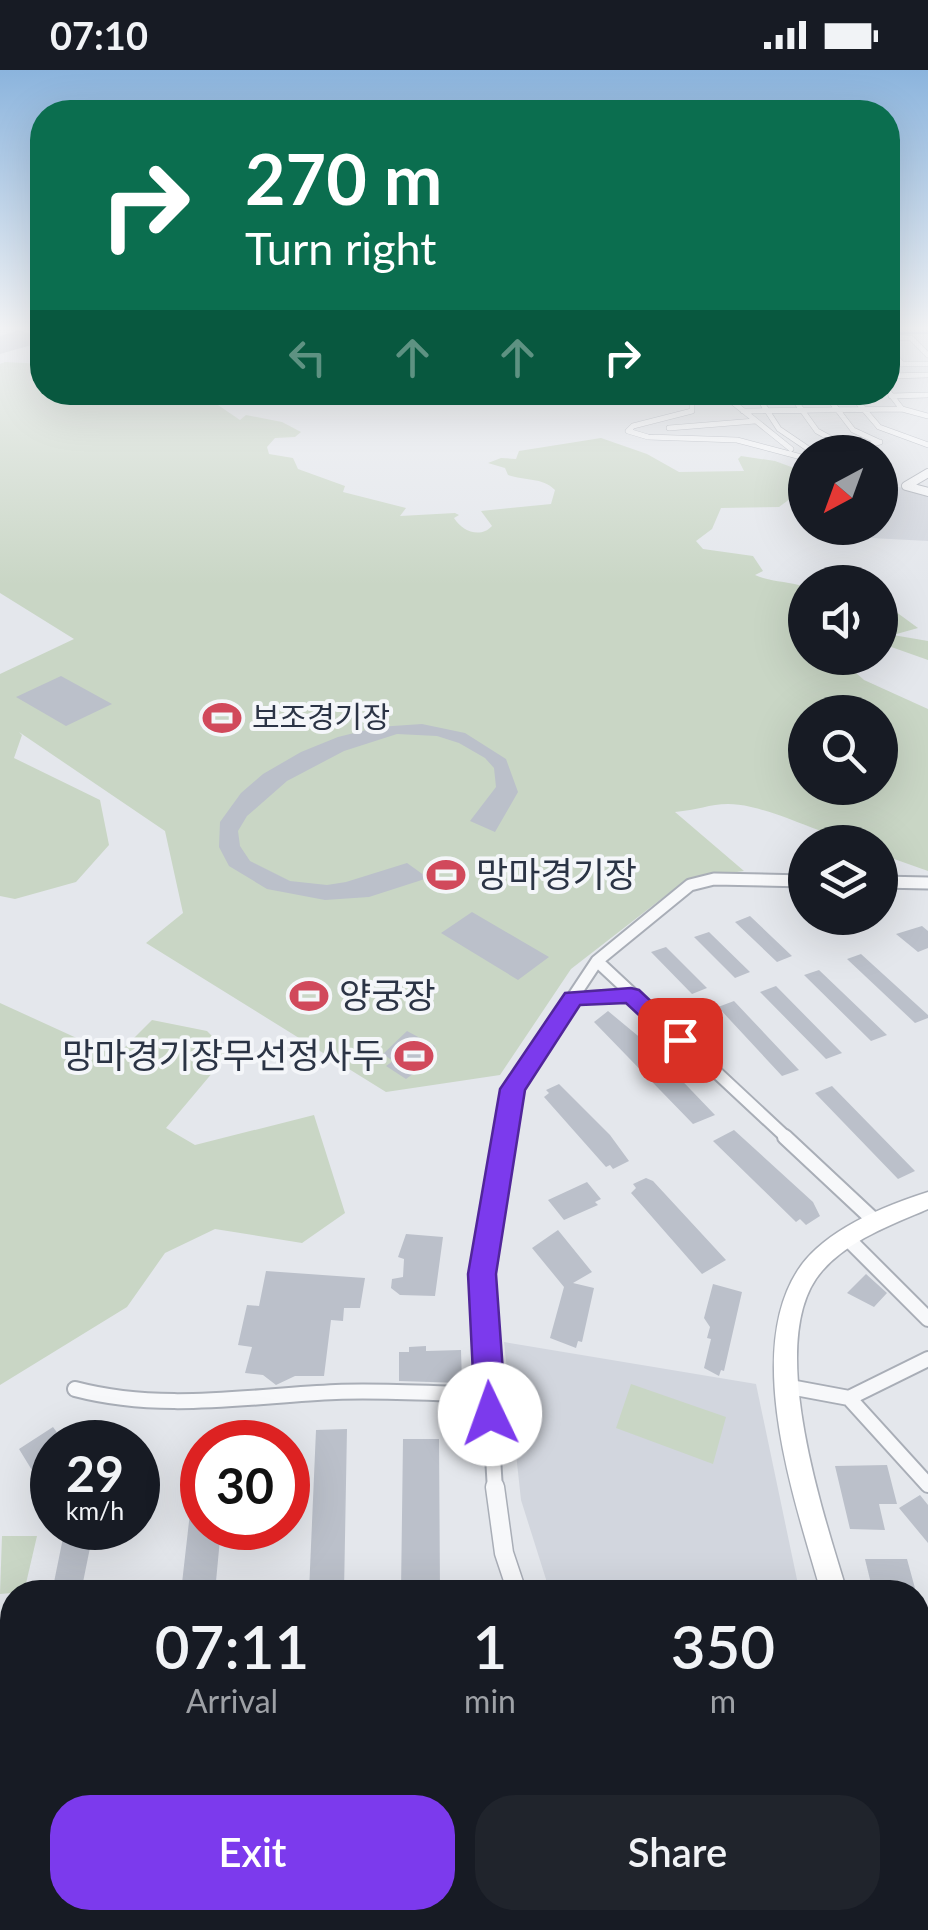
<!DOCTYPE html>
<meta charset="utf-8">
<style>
:root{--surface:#171b24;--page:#20242c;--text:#f1f3f6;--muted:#9ea1a6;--accent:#7c3aed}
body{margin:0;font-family:Lato,"Noto Sans KR",sans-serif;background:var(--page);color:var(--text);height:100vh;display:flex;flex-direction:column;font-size:38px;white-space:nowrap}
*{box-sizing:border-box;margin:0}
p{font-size:32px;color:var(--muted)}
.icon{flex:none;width:55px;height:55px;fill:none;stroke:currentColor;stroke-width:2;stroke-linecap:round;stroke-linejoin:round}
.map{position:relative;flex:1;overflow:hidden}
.side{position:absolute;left:0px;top:1510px;width:930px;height:350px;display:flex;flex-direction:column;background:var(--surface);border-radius:40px 40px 0 0;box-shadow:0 10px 40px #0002}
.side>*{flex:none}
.top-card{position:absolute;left:30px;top:30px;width:870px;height:305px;border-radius:40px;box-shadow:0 10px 40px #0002;background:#0b6e4f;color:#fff;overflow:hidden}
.needle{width:65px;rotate:221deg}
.buttons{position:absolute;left:788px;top:365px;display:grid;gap:20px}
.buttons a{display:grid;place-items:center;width:110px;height:110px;border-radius:50%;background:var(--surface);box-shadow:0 10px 40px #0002;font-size:50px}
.speed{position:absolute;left:30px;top:1350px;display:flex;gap:20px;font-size:50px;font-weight:700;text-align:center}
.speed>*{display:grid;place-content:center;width:130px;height:130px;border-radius:50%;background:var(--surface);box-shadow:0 10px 40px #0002;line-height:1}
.speed small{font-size:25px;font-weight:400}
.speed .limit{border:15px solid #d22;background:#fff;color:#111}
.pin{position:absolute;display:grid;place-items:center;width:85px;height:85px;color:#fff;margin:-42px;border-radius:20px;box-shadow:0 5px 15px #0006}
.me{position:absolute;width:110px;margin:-55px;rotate:357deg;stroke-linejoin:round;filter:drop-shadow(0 0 8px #0008)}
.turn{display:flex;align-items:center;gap:35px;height:210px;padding:0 50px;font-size:45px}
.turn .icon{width:130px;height:130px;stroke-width:2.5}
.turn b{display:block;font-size:70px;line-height:85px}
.lanes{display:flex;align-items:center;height:95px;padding:0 50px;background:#0003;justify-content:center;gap:50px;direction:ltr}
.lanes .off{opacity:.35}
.eta{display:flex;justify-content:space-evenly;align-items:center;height:170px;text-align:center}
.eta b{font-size:60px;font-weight:600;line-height:70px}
.button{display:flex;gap:20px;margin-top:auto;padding:20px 50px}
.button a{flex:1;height:115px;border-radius:40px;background:var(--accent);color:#fff;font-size:40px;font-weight:600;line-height:115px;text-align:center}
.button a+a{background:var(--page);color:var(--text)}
.status{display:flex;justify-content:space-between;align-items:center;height:70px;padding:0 50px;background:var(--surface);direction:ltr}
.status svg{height:28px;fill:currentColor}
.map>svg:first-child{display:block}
.built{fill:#d2d6de}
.green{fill:#c9d6c5;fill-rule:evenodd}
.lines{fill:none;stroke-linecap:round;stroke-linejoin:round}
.stream{stroke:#9fb4cc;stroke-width:2.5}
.building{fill:#bbc0ca}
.street-far4-casing{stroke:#a9aeb7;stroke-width:6}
.street-far3-casing{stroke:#a9aeb7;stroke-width:10}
.street-far2-casing{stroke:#a9aeb7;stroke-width:15}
.street-far1-casing{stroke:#a9aeb7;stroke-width:18}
.street-casing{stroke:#a9aeb7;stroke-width:21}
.secondary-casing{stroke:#a9aeb7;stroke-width:3}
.street-far4{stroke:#f7f8fa;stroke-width:5}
.street-far3{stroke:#f7f8fa;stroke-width:8}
.street-far2{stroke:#f7f8fa;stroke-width:11}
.street-far1{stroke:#f7f8fa;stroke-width:14}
.street{stroke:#f7f8fa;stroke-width:18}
.secondary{fill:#fff;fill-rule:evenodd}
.route{fill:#7c3aed;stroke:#51269a;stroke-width:2.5}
.labels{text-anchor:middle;stroke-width:8;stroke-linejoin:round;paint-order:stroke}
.far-poi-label{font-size:30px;fill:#2b3445;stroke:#f4f6f9;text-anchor:start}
.poi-label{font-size:35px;fill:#2b3445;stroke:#f4f6f9;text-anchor:start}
</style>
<div class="status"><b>07:10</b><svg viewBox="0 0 49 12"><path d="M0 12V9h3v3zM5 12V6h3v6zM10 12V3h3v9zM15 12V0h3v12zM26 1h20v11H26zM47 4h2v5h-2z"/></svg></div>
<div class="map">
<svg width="928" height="1860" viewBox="0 0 928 1860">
<rect width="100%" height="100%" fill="#e4e7ec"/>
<!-- built -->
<path class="built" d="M880,417H899L928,426V471L853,467L821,458H880Z
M504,1272L756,1314L799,1519L782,1522H550L521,1430Z"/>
<!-- green -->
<path class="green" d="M5,292L42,294V322L235,323L197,330L215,333L240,350L246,345L282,352L301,362L295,367L275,368L267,377L269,384L293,388L298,399L345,416L343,422L406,438L400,446L455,443L459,445L454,448C462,461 480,469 492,456L481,441L551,434L555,420C542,407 525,411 508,405L505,398L488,393L501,388L516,389L519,381L601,368L647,384L679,402L744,401L738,389L741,386L775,391L805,402L798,423L779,437L721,438L712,459L696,471L703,479L753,486L763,501L755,505C769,512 789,511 805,517V588H851L846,594L864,610L928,639V801L880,784V772C829,772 799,748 751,737C717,729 705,740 675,742L744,801L687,809L571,899L500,1005L386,1022L146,873L183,843L165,761L19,662L22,665L14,688L100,730L109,775L76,812L15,829L0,826V604L74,569L0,523V294ZM805,642H880V718H805Z
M880,522L891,531L888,536L918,558L893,565L928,571V590L880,573Z
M0,933L116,986L152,950L207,961L229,983L166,1058L195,1075L314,1045L345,1143L302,1173L215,1159L165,1183L127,1237L0,1315Z
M631,1314L726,1347L713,1394L616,1358Z
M2,1466H37L24,1522L0,1524Z"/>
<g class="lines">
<!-- stream -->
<path class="stream" d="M888,263H928"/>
</g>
<!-- building -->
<path class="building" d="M20,260L42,269V272L0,284V266Z
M61,606L112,634L66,656L16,627Z
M422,654L465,663L506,689L518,722L495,762L470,751L496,717L494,698L485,688L459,673L437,666L397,664L344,681L287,711L247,746L238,761L240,776L250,791L290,811L327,815L346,812L407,793L428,808L369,827L325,830L267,819L229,796L219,777L220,752L241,723L263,704L301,682L338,667L378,657Z
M472,842L549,887L518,910L441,863Z
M750,846L792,886L777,892L735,852Z
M922,856L928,861V878L918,882L896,864Z
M709,862L750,902L735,908L694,867Z
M666,877L707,918L692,924L651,882Z
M861,884L928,945V948L915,953L847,889Z
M819,900L887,965L871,971L804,905Z
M776,916L842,983L826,989L760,922Z
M734,931L799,1000L782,1006L718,937Z
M608,941L643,970L715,1045L693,1054L594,952Z
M407,961L435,976L407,998L414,1003L406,1009L386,996L393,991L383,984Z
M559,1014L610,1065L629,1091L613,1099L610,1095L606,1097L544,1027L549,1023L546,1020Z
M832,1016L915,1101L898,1109L815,1023Z
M734,1060L813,1132L820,1146L806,1155L800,1149L796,1152L713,1071Z
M646,1108L653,1111L726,1190L702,1204L631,1123L636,1118L633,1114Z
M587,1112L601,1129L595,1132L598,1135L564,1150L548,1130Z
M558,1160L592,1202L573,1213L594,1218L582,1272L578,1271L576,1278L550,1268L564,1217L532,1178Z
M406,1164L443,1167L435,1226L400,1225L391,1218L392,1209L403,1207L404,1189L398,1187Z
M266,1201L365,1208L360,1238H344L343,1251L331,1250L324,1306H295L276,1315L263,1305L245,1303L252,1277L238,1275L247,1235L259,1236Z
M866,1204L887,1223L874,1237L847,1223Z
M713,1214L742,1222L724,1301L721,1300L719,1306L704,1298L711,1269L707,1268L710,1257L704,1248Z
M426,1276V1281L461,1280L462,1313L399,1311V1282H409V1277Z
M53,1357L64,1372H52V1433L19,1379Z
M347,1359L344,1522H309L316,1360Z
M403,1369H439L440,1522H401Z
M196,1390L202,1391V1458H221L215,1522H181Z
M887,1395L897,1434H879L885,1460L850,1459L835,1396Z
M920,1425L928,1435V1473L899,1438Z
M65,1458H94L81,1522H52Z
M865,1489H907L916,1522H873Z"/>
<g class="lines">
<!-- street-far4 casing -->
<g class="street-far4-casing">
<path id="street-far4" d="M0,258L5,255
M888,267L911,268L928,285
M888,278L902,294
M888,294H928
M888,306L928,305
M888,321L902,339L928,346
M692,322V341L633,356L628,361L648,367L737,370L805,388
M727,322L730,330L791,379
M755,322L779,359L813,382
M789,322L817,361L850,379
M824,322L853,360L879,372
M849,322L879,357L928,375
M891,326L928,325
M743,341L902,339
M669,358L755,351
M836,382L880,372"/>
</g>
<!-- street-far3 casing -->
<g class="street-far3-casing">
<path id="street-far3" d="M928,403L906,416L928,422"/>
</g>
<!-- street-far2 casing -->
<g class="street-far2-casing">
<path id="street-far2" d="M880,812L928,813
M597,891L788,1069
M573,928L631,926
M504,1069L512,1019L597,891L690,815L714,809L805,811"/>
</g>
<!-- street-far1 casing -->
<g class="street-far1-casing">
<path id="street-far1" d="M785,1067L877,1153
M849,1170L928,1249
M790,1317L849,1328L928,1415
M75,1319C163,1342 247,1326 336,1322C387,1320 439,1324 490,1325
M849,1328L928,1289
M495,1420L482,1204L504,1067"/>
</g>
<!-- street casing -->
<g class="street-casing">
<path id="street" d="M495,1417L504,1483L517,1522
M918,1662L928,1655
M13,1848L80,1860
M623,1848L630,1860
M698,1848L705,1860
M534,1860L556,1848"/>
</g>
<!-- secondary casing -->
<g class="secondary-casing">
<path id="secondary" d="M928,1122V1139C891,1155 849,1170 822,1201C763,1268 824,1445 847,1522H821C796,1434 743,1285 798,1200C824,1160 884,1136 928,1122Z
M918,1821L928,1825V1860L917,1859L908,1848H918Z
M860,1848H901L895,1860H854Z"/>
</g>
<!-- street-far4 -->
<use href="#street-far4" class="street-far4"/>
<!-- street-far3 -->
<use href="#street-far3" class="street-far3"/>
<!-- street-far2 -->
<use href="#street-far2" class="street-far2"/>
<!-- street-far1 -->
<use href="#street-far1" class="street-far1"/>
<!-- street -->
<use href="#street" class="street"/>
<!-- secondary -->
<use href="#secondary" class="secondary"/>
</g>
<!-- sky -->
<linearGradient id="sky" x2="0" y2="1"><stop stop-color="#8bb4dd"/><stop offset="0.5" stop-color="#f3f4f6"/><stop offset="1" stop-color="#f3f4f6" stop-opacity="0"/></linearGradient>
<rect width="928" height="515" fill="url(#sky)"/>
<!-- route -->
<path class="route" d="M631,918L639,920L692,970L689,976H672L626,933L580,935L525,1020L496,1204L506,1344L501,1354L490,1358L479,1354L475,1344L468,1204L500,1019L565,923Z"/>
<!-- icons -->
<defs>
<g id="stadium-bare" transform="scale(3)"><path d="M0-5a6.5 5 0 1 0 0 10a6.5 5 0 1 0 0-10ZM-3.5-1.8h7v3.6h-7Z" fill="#d1495b" stroke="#f4f6f9" stroke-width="2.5" paint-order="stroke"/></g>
</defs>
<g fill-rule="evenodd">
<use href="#stadium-bare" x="222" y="648"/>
<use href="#stadium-bare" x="446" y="805"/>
<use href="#stadium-bare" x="309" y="926"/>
<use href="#stadium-bare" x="414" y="986"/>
</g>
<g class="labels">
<!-- far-poi labels -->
<g class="far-poi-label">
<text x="252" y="658">보조경기장</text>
</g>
<!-- poi labels -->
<g class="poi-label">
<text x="476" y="817">망마경기장</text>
<text x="339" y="938">양궁장</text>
<text x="384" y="998" text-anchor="end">망마경기장무선정사두</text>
</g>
</g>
</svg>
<div class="buttons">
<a><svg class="needle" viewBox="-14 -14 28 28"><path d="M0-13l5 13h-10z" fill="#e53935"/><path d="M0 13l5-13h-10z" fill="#9ea1a6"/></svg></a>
<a><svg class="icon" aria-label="sound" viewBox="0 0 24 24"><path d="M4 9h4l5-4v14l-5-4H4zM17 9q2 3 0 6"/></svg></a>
<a><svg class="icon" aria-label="search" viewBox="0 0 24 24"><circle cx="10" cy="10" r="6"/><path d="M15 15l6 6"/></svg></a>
<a><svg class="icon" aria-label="layers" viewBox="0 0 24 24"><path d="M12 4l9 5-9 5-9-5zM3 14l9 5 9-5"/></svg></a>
</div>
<div class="speed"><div>29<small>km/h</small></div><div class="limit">30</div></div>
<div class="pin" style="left:680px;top:970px;background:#d93025"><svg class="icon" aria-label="arrive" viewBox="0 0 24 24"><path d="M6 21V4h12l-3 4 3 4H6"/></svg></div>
<svg class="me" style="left:490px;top:1344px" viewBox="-20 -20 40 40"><circle r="19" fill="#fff"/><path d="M0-13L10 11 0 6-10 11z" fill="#7c3aed"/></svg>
<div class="top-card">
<div class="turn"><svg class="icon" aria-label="right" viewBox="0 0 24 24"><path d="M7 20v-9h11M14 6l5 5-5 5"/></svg><div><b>270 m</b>Turn right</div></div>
<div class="lanes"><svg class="icon off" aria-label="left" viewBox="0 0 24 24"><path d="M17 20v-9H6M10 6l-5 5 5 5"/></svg><svg class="icon off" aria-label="ahead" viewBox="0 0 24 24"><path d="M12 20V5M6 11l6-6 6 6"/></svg><svg class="icon off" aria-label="ahead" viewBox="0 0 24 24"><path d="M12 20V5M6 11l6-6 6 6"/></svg><svg class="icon" aria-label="right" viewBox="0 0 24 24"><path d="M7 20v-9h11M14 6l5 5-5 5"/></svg></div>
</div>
<section class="side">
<div class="eta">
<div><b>07:11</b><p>Arrival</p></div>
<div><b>1</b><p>min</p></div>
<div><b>350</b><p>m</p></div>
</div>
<div class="button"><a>Exit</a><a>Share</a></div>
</section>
</div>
